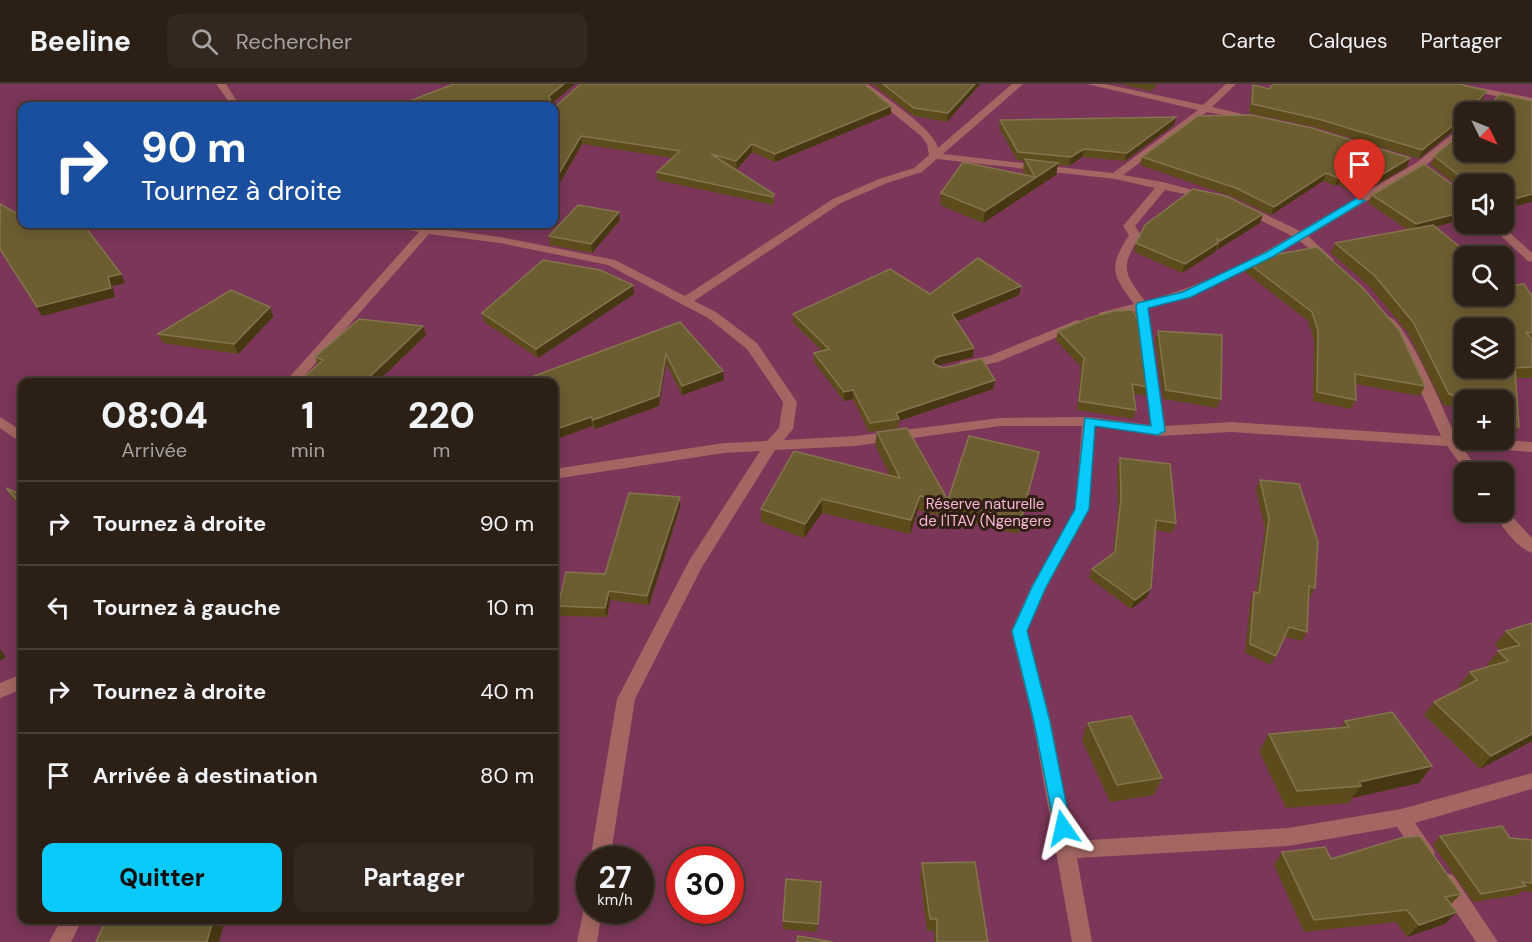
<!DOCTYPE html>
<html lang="fr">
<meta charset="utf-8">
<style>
:root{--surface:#2c1f16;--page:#34271f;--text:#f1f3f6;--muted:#a6a2a1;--line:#483d35;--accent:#09cafa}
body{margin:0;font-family:"DM Sans",sans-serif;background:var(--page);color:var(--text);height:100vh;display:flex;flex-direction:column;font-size:22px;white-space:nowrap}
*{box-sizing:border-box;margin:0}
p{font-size:20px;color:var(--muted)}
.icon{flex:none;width:33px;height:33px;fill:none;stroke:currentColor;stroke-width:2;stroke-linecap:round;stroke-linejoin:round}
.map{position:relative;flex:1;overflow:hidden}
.panel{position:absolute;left:18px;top:294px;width:540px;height:546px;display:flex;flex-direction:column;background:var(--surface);border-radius:12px;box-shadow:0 3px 15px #0003,0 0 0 2px var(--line)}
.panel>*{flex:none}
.banner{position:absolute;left:18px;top:18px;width:540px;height:126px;border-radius:12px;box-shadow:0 3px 15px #0003,0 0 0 2px var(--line);background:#1a4fa0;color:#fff;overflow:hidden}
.needle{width:39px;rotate:133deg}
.controls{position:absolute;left:1454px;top:18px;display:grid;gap:12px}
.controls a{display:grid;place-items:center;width:60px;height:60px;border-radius:12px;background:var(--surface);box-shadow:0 3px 15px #0003,0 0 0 2px var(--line);font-size:30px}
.speed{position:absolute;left:576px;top:762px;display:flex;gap:12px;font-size:30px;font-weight:700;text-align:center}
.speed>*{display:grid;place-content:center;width:78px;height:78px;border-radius:50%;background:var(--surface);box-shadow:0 3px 15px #0003,0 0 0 2px var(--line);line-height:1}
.speed small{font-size:15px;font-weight:400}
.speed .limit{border:9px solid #d22;background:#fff;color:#111}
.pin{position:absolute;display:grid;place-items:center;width:51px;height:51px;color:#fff;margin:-62px -26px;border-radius:50% 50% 50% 0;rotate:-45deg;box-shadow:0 0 6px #0007}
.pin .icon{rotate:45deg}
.me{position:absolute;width:66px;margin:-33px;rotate:349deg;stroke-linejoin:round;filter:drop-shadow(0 0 4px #0008)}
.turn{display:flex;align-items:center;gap:21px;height:126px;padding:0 24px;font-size:27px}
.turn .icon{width:78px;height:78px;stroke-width:2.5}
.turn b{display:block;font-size:42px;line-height:51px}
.eta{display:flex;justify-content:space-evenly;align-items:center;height:102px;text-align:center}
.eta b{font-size:36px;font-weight:800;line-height:42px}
.cta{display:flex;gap:12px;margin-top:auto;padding:12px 24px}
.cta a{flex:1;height:69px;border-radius:12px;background:var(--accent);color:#111;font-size:24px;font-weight:800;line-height:69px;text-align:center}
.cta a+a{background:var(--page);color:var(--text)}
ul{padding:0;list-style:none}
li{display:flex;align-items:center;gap:18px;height:84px;padding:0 24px;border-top:2px solid var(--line)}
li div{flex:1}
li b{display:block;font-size:22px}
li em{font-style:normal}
header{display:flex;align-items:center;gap:36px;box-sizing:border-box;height:84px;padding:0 30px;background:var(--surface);border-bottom:2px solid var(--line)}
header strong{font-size:28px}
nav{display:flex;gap:33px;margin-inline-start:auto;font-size:21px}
.search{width:420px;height:54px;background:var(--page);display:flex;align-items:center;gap:15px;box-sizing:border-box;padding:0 21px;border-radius:12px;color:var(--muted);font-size:22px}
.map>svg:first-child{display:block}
.green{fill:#7b3659;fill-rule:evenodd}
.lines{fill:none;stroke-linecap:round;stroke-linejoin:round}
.minor{fill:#a36662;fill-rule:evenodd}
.wall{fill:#5c4c1b}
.shaded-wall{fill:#473713}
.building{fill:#6d5e31;stroke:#84754e;stroke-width:1.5;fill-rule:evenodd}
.route{fill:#09cafa;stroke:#0683a2;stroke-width:1.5}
.labels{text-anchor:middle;stroke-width:6;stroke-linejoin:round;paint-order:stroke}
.park-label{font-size:15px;fill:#fcb7d6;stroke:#301f14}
</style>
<header>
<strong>Beeline</strong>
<div class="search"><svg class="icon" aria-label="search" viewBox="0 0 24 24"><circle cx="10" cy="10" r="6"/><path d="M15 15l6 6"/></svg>Rechercher</div>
<nav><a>Carte</a><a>Calques</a><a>Partager</a></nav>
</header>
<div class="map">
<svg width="1532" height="858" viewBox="0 0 1532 858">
<rect width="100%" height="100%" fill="#3a291d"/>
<!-- green -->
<path class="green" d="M0,0H1532V858H0ZM22,22H554V140H22ZM1464,28H1503V68H1464ZM1464,100H1503V140H1464ZM1464,172H1503V212H1464ZM1464,244H1503V284H1464ZM22,298H554V836H22ZM1464,316H1503V356H1464ZM1464,388H1503V428H1464ZM590,776H640V826H590ZM680,776H730V826H680Z"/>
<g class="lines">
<!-- minor -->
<path class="minor" d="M216,0H226L240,22H232Z
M857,0H868C883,12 935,46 938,64L1012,0H1023L943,70L1113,89L1198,26L1087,0H1105L1203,21L1226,0H1236L1212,23L1260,34V38L1207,28L1123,91L1163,98L1215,112L1210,115L1165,106L1135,142L1141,151C1120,183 1123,188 1145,217C1197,204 1246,179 1292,152L1240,126V122H1248L1300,147L1416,79L1464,41V49L1424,83L1308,152L1334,176V180H1326L1300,157L1272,173L1191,213L1148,224L1165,342L1231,338L1441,352L1396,254L1383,237L1389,233C1408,239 1446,332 1456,353L1532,358V368L1462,363L1480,388H1466L1447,362L1231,348L1159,352L1095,342L1089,425L1047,503L1027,547L1051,638L1073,757L1288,744L1401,725L1532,689V705L1415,739L1435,768L1432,774L1425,777L1418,774L1397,743L1288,762L1077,774L1092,858H1072L1033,638L1011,547L1031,503L1075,425L1082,342H1000L855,362L775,366L702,483L635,615L610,776H590L617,615L689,477L760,367L724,369L554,395V385L724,359L767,357L779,344L783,318L747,265L708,234L608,181L500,159L429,150L299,298H285L419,148L395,142L394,140L424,142L426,140H437L435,144L500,153L615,176L685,212L833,115L879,95L914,84L929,71L927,60L921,52ZM937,75L1115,95L1155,104L1123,142L1129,151C1108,184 1112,190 1134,220L1099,229L1097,232L1103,236L1137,227L1151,341L1089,333L1000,334L855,352L784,356L793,345L797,318L757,259L716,228L694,217L841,119L887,99L922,88Z
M1441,0H1460L1532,14V20Z
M1488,140H1500L1532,169V178L1528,177Z
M1077,236L1081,237L1083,240L1081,243L998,278L965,285L958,281L960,278L989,272Z
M0,333L22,347V357L17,356L0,344Z
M1503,423L1532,454V469C1517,464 1500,441 1494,428H1503Z
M22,590V605L0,614V599Z
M1446,789L1453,791L1498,858H1476L1436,798L1439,791Z
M590,817V826H602L597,858H577L585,819Z
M61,836H82L71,858H49Z"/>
</g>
<!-- wall -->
<path class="wall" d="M575,0L551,20L552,22H414L412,16Z
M872,0H980L947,38L914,32Z
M1119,0H1157L1152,7Z
M1253,1L1269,5L1483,15L1477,21H1490L1532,17V118L1503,125V100H1464V107L1431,81L1434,72L1503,28H1464V39H1463L1419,75L1315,43L1249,29L1251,9Z
M554,22H891V30L775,78L752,68L737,85H735L774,110V119L773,121L657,96V88L672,74L582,60L554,109Z
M1000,36L1174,41L1125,77L1082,73L1069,82L1058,81L1056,91L983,139L940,121L941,109L1025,91L1023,87L1024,77L1017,76L999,44Z
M1142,73L1407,83L1357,112L1338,100L1335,102L1323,97L1271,131L1233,113L1140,81Z
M1464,109V135L1435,143L1507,202L1532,212V294H1516L1519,343L1512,354L1503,353V316H1464V329L1461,325L1443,321L1408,249L1370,203L1331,169L1335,159L1408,146L1368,119L1372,111Z
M0,120L125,199L112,202L115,213L42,232L0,166Z
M1263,130L1260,139L1217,166L1216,165L1215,168L1182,189L1134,168L1136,159Z
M620,136L592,169L550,161L549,152Z
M511,140H536L533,144Z
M1248,179L1425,302L1420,312L1355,300L1356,316L1351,325L1313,317L1314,256L1308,237L1245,188Z
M634,210L538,274L484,238L482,229Z
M930,210L1019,211L956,237L973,273L938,281L993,305L899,337L898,344L869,348L853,315L844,317L814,278V269L822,267L793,239V230Z
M270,223L273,233L238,270L163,259L158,250Z
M680,238L723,287L724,296L682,311L666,279L659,322L595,345L592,342L554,356Z
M1058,247L1148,303L1145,312L1134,310L1136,326L1133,335L1077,326L1081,283L1056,256Z
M1158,247L1221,315L1217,324L1163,315L1155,256Z
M426,251L377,298H299L318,281L315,273Z
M877,348L948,416L1036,381L1018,450L918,426L910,450L822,429L804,454L761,438V425L890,392L875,361Z
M1120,374L1176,439L1172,449L1155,446L1147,513L1131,525L1089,494L1092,485L1113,469L1118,424L1117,384Z
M1260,396L1315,504L1310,513H1309L1307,548L1302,557L1285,553L1271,581L1245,569L1250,518L1254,508L1256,509L1265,445L1256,405Z
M6,404L22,411V425L12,414Z
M680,423L649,521L610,516L607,533L560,532L558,522L605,490Z
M1532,539V657L1480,685L1424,631L1434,618L1461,604L1459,602L1470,588L1489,582L1487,581L1498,567L1501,566L1495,561L1506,547Z
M1345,637L1432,682L1419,699L1352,714L1349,719L1286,724L1259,667L1269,650L1341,643Z
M1088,639L1162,694L1154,711L1110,718L1082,656Z
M1440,752L1510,754L1532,756V808L1521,807L1518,811L1473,818L1433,761Z
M1282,768L1331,775L1461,810L1451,820L1445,840L1407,853L1396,838L1304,848L1274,781Z
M922,779L988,858H934V847H927L920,792Z
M821,798L817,848L783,845V837Z"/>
<!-- shaded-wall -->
<path class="shaded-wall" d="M564,0H575L551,20L549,12Z
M975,0H980L947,38L948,29Z
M1487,7L1483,15L1473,27L1477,18Z
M891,22V30L775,78V70Z
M1176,33L1174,41L1125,77L1127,69Z
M1464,33L1463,39L1419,75L1422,66Z
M581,52L582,60L554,109V98Z
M752,60V68L737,85L736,77Z
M1084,65L1082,73L1069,82L1071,73Z
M1410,74L1407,83L1357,112L1361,103Z
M1058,79L1056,91L983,139L985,127Z
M1326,89L1323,97L1271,131L1274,123Z
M1342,91L1338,100L1335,102L1338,94Z
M1532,110V118L1503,125V118Z
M619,128L620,136L592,169L591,160Z
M1464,128V135L1412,149L1416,140Z
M1263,130L1260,139L1217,166L1220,157Z
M1218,159L1215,168L1182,189L1185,180Z
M121,190L125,199L112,202L115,213L42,232L37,223L108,193Z
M633,201L634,210L538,274L536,265Z
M1021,202L1019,211L951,240L952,230Z
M270,223L273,233L238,270L234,260Z
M423,242L426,251L377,298H364Z
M974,264L973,273L936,282L932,286L933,277L937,273Z
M666,270V279L659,322L595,345L593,336Z
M723,287L724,296L682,311V302Z
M995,296L993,305L899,337V335L896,329Z
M853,306V315L844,317V308Z
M591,333L592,342L554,356V346Z
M920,412L918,426L910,450L911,436Z
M680,413V423L649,521L647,512Z
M822,415V429L804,454L805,440Z
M1151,504L1147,513L1131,525L1135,516Z
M609,507L610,516L607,533L605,524Z
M0,565L6,573L0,577Z
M1532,650V657L1480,685L1491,672Z
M1432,682L1419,699L1352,714L1361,702L1359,698Z
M1457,828L1445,840L1407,853L1419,841Z
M213,836H225L219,858H207Z"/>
<!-- building -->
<path class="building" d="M454,0H564L549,12L552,22H445L412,16Z
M581,0H864L891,22L775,70L752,60L736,77L711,70L774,110L773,113L657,88L680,67L581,52L554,98L553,22L557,21Z
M883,0H975L948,29L914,24Z
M1273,0H1459L1487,7L1477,18V21H1490L1500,10L1532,17V110L1503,118V100H1470L1434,72L1464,47V68H1503V28H1464V33L1422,66L1318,35L1252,20L1253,1L1269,5Z
M1251,31L1312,44L1410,74L1361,103L1342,91L1338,94L1326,89L1274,123L1236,104L1142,73L1198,32Z
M1176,33L1127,69L1084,65L1071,73L1018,68L1000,36Z
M1025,75L1058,79L985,127L941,109L963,78L1035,93Z
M1424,80L1464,109V128L1416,140L1372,111Z
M1193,105L1226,112L1263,130L1220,157L1217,155L1218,159L1185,180L1136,159L1145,141Z
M0,120L21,132H22V140H83L121,190L108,193L111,204L37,223L0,165Z
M578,121L619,128L591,160L549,152Z
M1433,141L1471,172H1464V212H1503V199L1507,202L1524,200L1532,212V249L1526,248L1532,256V283L1515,284L1519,343L1503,341V316H1469L1468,314L1449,310L1413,238L1375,192L1335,159ZM1464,244H1503V284H1464Z
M1317,163L1362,203L1399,246L1425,302L1355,290L1356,316L1317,308L1318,247L1312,228L1248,179L1257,174Z
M978,174L1021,202L952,230L974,264L937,273L933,277L934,280L943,284L982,275L995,296L896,329L899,335L870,339L853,306L844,308L814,269L829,265L793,230L890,185L930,210Z
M543,176L600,186L633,201L536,265L482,229Z
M231,206L270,223L234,260L158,250Z
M1133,226L1140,240L1148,303L1132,300L1136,326L1079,317L1084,274L1058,247L1089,234L1114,227Z
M359,235L423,242L364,298H299L323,276L315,273Z
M680,238L723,287L682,302L666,270L659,312L593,336L591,333L554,346V298H518Z
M1158,247L1222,251L1221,315L1166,306Z
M907,344L948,416L969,352L1039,368L1021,436L920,412L911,436L822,415L805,440L761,425L794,367L900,394L877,348Z
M1120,374L1170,380L1176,439L1156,436L1151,504L1135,516L1092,485L1115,468L1121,415Z
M1260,396L1299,400L1318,458L1315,504L1309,502L1307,548L1289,543L1276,572L1250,560L1254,508L1259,509L1269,435Z
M6,404L22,411V422Z
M629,409L680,413L647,512L609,507L605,524L558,522L566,488L605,490Z
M1532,539V650L1491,672L1434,618L1477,596L1470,588L1508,577L1498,567L1520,561L1506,547Z
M1392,628L1432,682L1359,698L1361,702L1297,707L1269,650L1349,643L1345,637Z
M1131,632L1162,694L1117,701L1088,639Z
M1502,742L1510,754L1532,756V799L1522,798L1526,802L1481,810L1440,752Z
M1420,752L1461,810L1445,813L1457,828L1419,841L1407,826L1314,836L1282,768L1325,763L1331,775L1401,754Z
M975,778L988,858H937V835H930L922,779Z
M786,795L821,798L818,840L783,837Z
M106,836H213L207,858H96Z
M798,852L833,858H797Z"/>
<!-- route -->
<path class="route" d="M1357,114L1365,117L1272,173L1191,213L1148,224L1165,347L1158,351L1095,342L1089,425L1046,503L1027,547L1050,638L1071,744L1069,750L1063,752L1056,750L1034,638L1012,547L1032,503L1075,425L1085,334L1151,342L1136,222L1138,219L1183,208L1265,169Z"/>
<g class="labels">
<!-- park labels -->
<g class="park-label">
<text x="985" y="425">Réserve naturelle<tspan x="985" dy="17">de l'ITAV (Ngengere</tspan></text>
</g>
</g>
</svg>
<div class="controls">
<a><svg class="needle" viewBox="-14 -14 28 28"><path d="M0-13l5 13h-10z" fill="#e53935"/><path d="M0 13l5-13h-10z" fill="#a6a2a1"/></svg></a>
<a><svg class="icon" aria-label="sound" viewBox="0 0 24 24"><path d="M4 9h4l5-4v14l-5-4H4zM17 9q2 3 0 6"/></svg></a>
<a><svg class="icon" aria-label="search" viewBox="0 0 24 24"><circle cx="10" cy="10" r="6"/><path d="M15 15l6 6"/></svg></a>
<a><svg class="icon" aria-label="layers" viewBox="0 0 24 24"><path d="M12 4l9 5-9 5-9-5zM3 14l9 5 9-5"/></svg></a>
<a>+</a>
<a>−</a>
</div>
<div class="speed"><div>27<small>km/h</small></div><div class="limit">30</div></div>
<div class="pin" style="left:1360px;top:117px;background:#d93025"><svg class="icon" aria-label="arrive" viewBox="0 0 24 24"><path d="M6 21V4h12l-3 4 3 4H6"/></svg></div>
<svg class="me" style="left:1063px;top:744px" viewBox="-20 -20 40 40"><path d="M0-17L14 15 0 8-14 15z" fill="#09cafa" stroke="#fff" stroke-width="4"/></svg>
<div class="banner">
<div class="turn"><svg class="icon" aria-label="right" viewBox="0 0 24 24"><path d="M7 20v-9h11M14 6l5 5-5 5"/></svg><div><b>90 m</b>Tournez à droite</div></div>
</div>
<section class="panel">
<div class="eta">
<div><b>08:04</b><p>Arrivée</p></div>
<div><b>1</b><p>min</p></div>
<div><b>220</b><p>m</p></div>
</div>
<ul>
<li><svg class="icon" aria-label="right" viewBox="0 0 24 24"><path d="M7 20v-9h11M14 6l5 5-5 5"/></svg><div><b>Tournez à droite</b></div><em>90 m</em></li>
<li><svg class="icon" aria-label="left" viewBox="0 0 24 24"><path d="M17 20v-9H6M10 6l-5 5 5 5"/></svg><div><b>Tournez à gauche</b></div><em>10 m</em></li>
<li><svg class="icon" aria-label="right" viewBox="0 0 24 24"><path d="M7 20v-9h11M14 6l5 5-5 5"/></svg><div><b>Tournez à droite</b></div><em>40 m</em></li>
<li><svg class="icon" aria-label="arrive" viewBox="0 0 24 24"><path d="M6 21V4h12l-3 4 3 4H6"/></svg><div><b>Arrivée à destination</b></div><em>80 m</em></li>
</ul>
<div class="cta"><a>Quitter</a><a>Partager</a></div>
</section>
</div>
